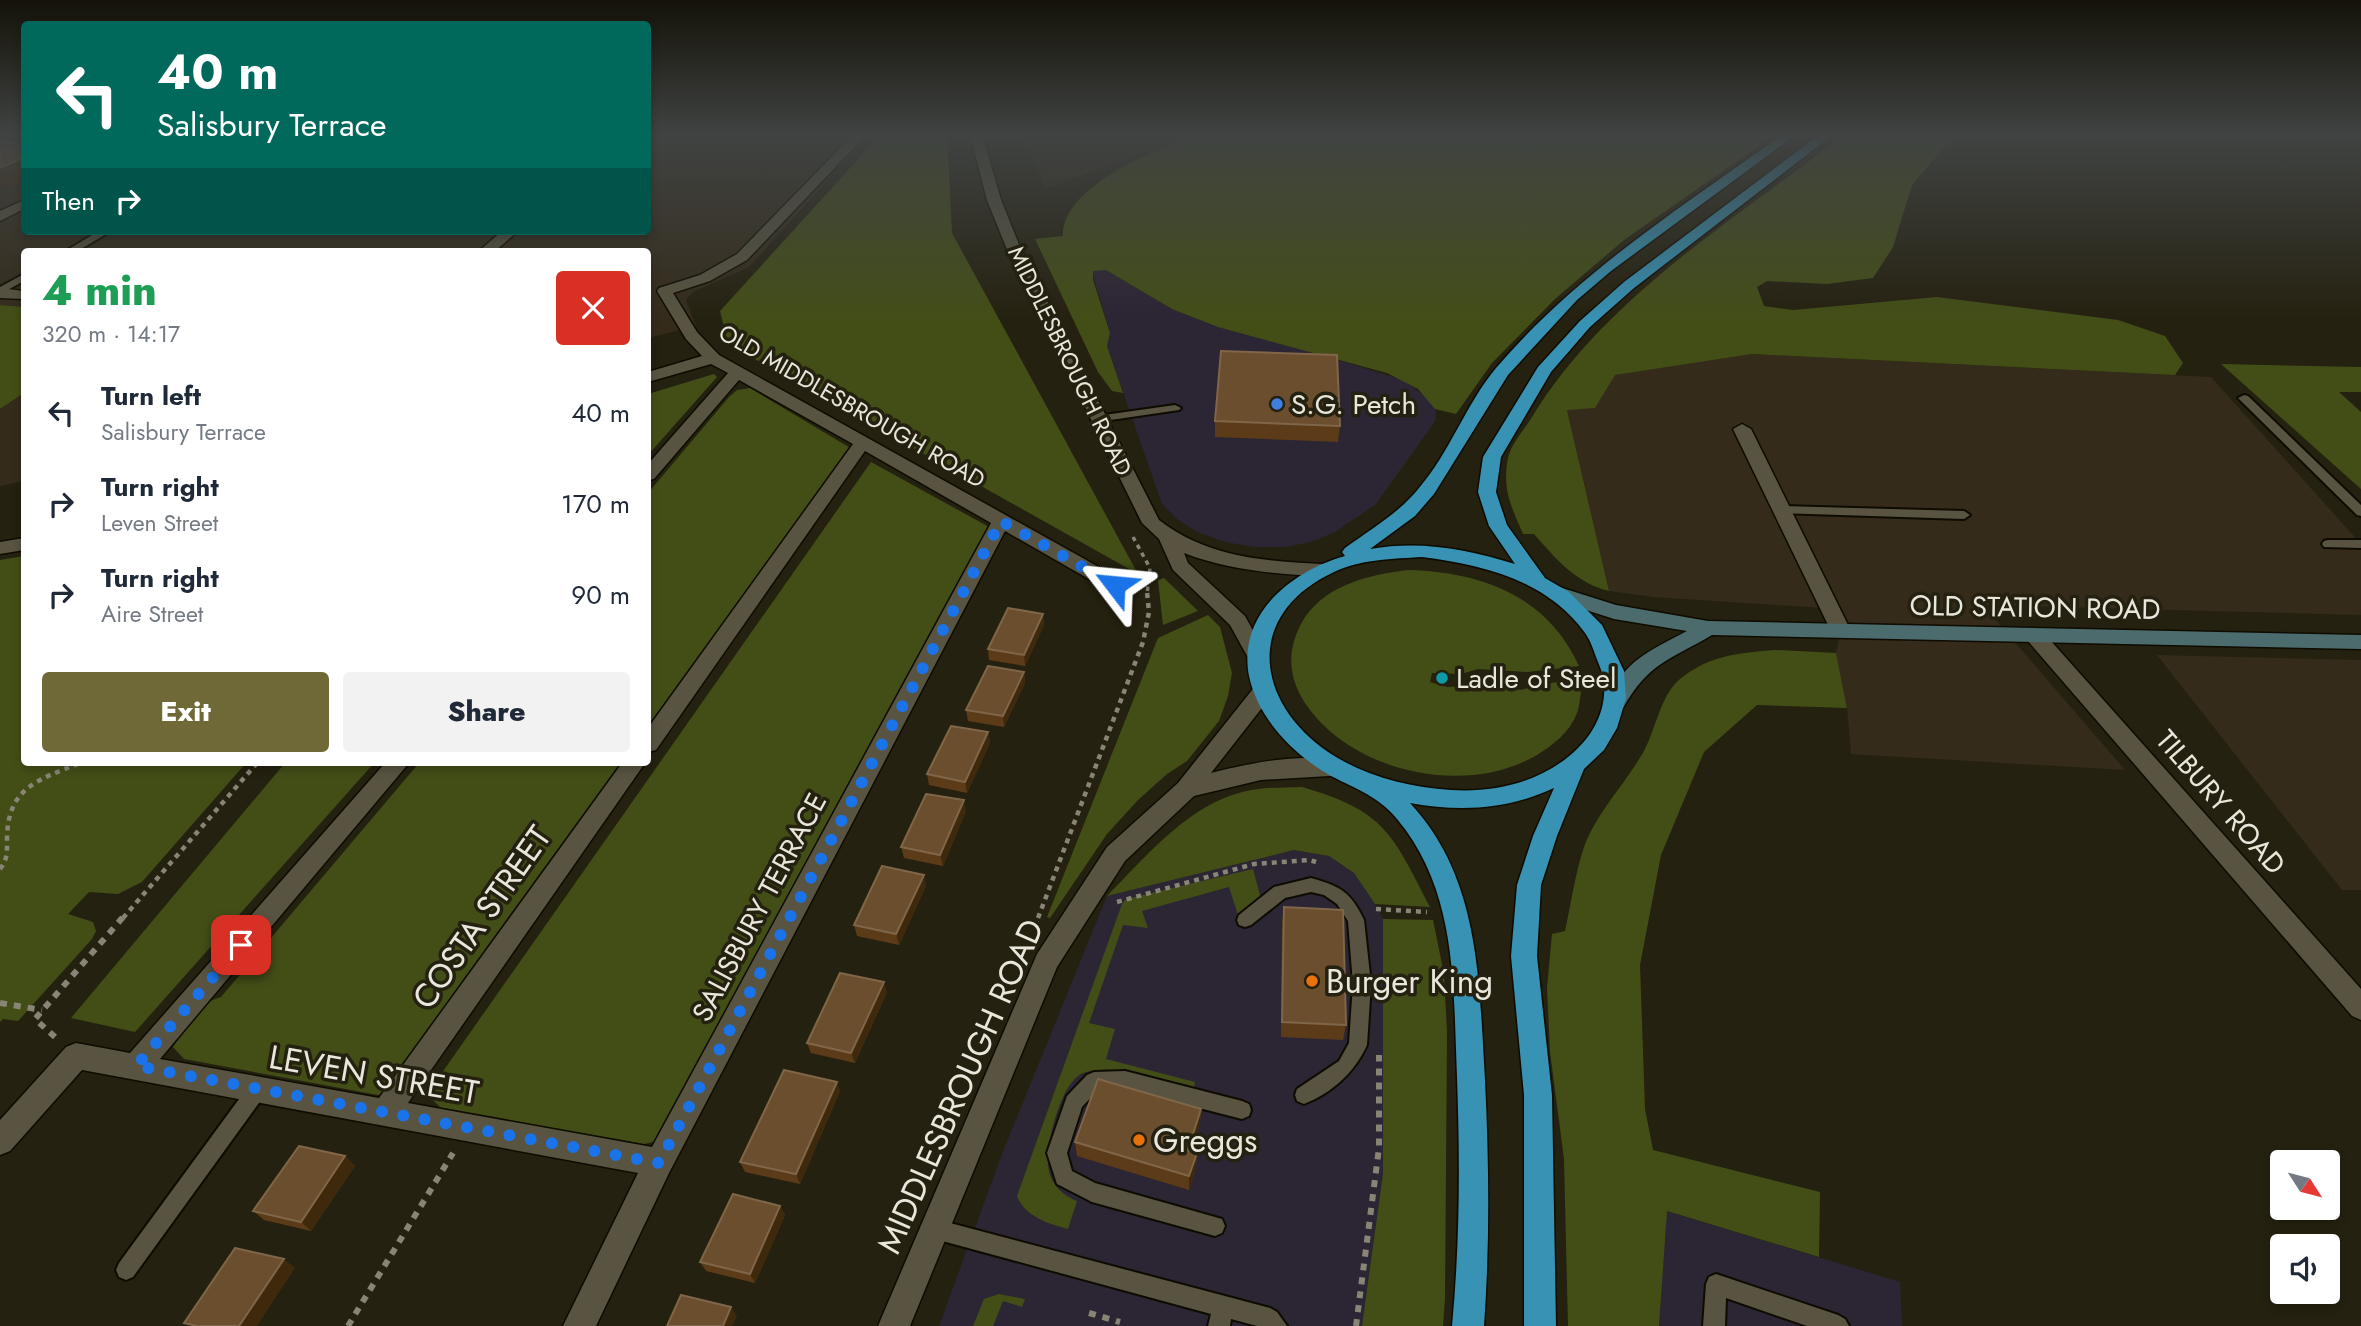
<!DOCTYPE html>
<meta charset="utf-8">
<style>
:root{--surface:#fff;--page:#f2f2f3;--text:#1f2937;--muted:#747a83;--accent:#6e6937}
body{margin:0;font-family:Jost,sans-serif;background:var(--page);color:var(--text);height:100vh;display:flex;flex-direction:column;font-size:26px;white-space:nowrap}
*{box-sizing:border-box;margin:0}
p{font-size:23px;color:var(--muted)}
.icon{flex:none;width:38px;height:38px;fill:none;stroke:currentColor;stroke-width:2;stroke-linecap:round;stroke-linejoin:round}
.map{position:relative;flex:1;overflow:hidden}
.panel{position:absolute;left:21px;top:248px;width:630px;height:518px;display:flex;flex-direction:column;background:var(--surface);border-radius:7px;box-shadow:0 4px 10px #0003}
.panel>*{flex:none}
.hud{position:absolute;left:21px;top:21px;width:630px;height:214px;border-radius:7px;box-shadow:0 4px 10px #0003;background:#00695c;color:#fff;overflow:hidden}
.needle{width:46px;rotate:126deg}
.tools{position:absolute;left:2270px;top:1150px;display:grid;gap:14px}
.tools a{display:grid;place-items:center;width:70px;height:70px;border-radius:7px;background:var(--surface);box-shadow:0 4px 10px #0003;font-size:35px}
.pin{position:absolute;display:grid;place-items:center;width:60px;height:60px;color:#fff;margin:-30px;border-radius:14px;box-shadow:0 4px 10px #0006}
.me{position:absolute;width:77px;margin:-38px;rotate:299deg;stroke-linejoin:round;filter:drop-shadow(0 0 5px #0008)}
.turn{display:flex;align-items:center;gap:24px;height:147px;padding:0 21px;font-size:32px}
.turn .icon{width:91px;height:91px;stroke-width:2.5}
.turn b{display:block;font-size:49px;line-height:60px}
.then{display:flex;align-items:center;height:66px;padding:0 21px;background:#0003;gap:14px;font-size:26px}
.round{display:grid;place-items:center;flex:none;width:74px;height:74px;border-radius:7px;background:var(--page)}
.summary{display:flex;align-items:center;justify-content:space-between;height:119px;padding:0 21px}
h1{font-size:42px;font-weight:800;line-height:52px;color:#1e9e55}
.primary-button{display:flex;gap:14px;margin-top:auto;padding:14px 21px}
.primary-button a{flex:1;height:80px;border-radius:7px;background:var(--accent);color:#fff;font-size:28px;font-weight:800;line-height:80px;text-align:center}
.primary-button a+a{background:var(--page);color:var(--text)}
ul{padding:0;list-style:none}
li{display:flex;align-items:center;gap:21px;height:91px;padding:0 21px}
li div{flex:1}
li b{display:block;font-size:26px}
li em{font-style:normal}
.map>svg:first-child{display:block}
.commercial{fill:#2c2534}
.industrial{fill:#342b1b}
.green{fill:#434e17}
.lines{fill:none;stroke-linecap:round;stroke-linejoin:round}
.service-casing{stroke:#0e0b00;stroke-width:4}
.minor-casing{stroke:#0e0b00;stroke-width:3}
.secondary-casing{stroke:#0e0b00;stroke-width:3}
.trunk-casing{stroke:#0e0b00;stroke-width:3}
.path-far2{stroke:#888577;stroke-width:3.5;stroke-dasharray:4.5 4.5;stroke-linecap:butt}
.path-far1{stroke:#888577;stroke-width:4.5;stroke-dasharray:5 5;stroke-linecap:butt}
.path{stroke:#888577;stroke-width:6;stroke-dasharray:7 7;stroke-linecap:butt}
.service{fill:#585441;fill-rule:evenodd}
.minor{fill:#585441;fill-rule:evenodd}
.secondary{fill:#4c6b6c;fill-rule:evenodd}
.trunk{fill:#3792b4;fill-rule:evenodd}
.wall{fill:#5c3c18}
.shaded-wall{fill:#3f290c}
.building{fill:#6b4e2d;stroke:#7f6648;stroke-width:2}
.route{stroke:#1a73e8;stroke-width:12;stroke-dasharray:0 21.6}
.shop-dot{fill:#3f7fe0;stroke:#252110;stroke-width:2.5}
.culture-dot{fill:#0f9aa8;stroke:#252110;stroke-width:2.5}
.food-dot{fill:#e8710a;stroke:#252110;stroke-width:2.5}
.labels{text-anchor:middle;stroke-width:7;stroke-linejoin:round;paint-order:stroke}
.far-street-label{font-size:23px;fill:#e9e6db;stroke:#252110}
.poi-label{font-size:28px;fill:#e9e6db;stroke:#252110;text-anchor:start}
.street-label{font-size:28px;fill:#e9e6db;stroke:#252110}
.near-street-label{font-size:33px;fill:#e9e6db;stroke:#252110}
.near-poi-label{font-size:33px;fill:#e9e6db;stroke:#252110;text-anchor:start}
</style>
<div class="map">
<svg width="2361" height="1326" viewBox="0 0 2361 1326">
<rect width="100%" height="100%" fill="#252110"/>
<!-- commercial -->
<path class="commercial" d="M1106,270L1170,308L1403,380L1428,398L1435,409L1436,420L1375,505L1335,532L1311,542L1286,547H1255L1225,542L1197,532L1177,519L1162,504L1107,346L1110,333L1092,271Z
M1294,850L1329,856L1354,873L1375,904L1416,979L1393,1326H939L1002,1154L1107,896Z
M1666,1211L1900,1282L1902,1326H1659Z"/>
<!-- industrial -->
<path class="industrial" d="M0,134H24V231H648V134H869L749,267L693,292L686,300L696,326L648,338V252H24V307L0,305Z
M1021,134H1200L1046,188Z
M1752,354L2211,377L2361,544V615L1983,605L2125,770L1851,754L1847,707L1836,653L1841,631L1840,609L1654,597L1609,591L1567,409L1595,408L1614,375Z
M24,393V481L0,486V409Z
M2157,655L2361,660V890H2342Z"/>
<!-- green -->
<path class="green" d="M881,134H947L952,233L1138,574L728,344L720,311Z
M1200,134H1776L1624,240L1555,299L1492,363L1456,414L1435,409L1418,389L1387,373L1218,327L1172,309L1106,270L1093,271V280L1110,333L1107,346L1123,393L1112,391L1098,372L1035,239L1063,236C1061,186 1161,147 1200,134Z
M1845,134H1956L1912,185L1893,247L1873,278L1827,284L1767,281L1757,287L1764,306L1793,310L1937,297L2118,320L2165,336L2183,363L2175,375L1752,354L1615,375L1595,408L1567,410L1609,591C1576,583 1556,559 1534,534H1523C1511,506 1502,489 1508,458C1511,444 1525,429 1532,417C1607,295 1735,220 1845,134Z
M0,305L24,307V393L0,409Z
M2221,364L2361,367V392H2339L2361,412V489Z
M714,374L717,377L648,455V394Z
M750,388L852,449L648,737V493L729,397L737,390Z
M871,462L989,527L660,1134L653,1142L644,1144L441,1108L427,1094Z
M24,556V763H246L142,882L118,894L89,892L68,914L93,922L96,931L92,939L18,1021L3,1019L0,1022V560Z
M1408,570C1482,572 1547,596 1579,666L1528,672L1478,669L1461,674L1432,673L1430,682L1447,687L1508,684L1520,690L1561,681L1582,687C1580,695 1580,705 1577,713C1570,732 1553,745 1537,755C1468,796 1359,774 1310,710C1290,684 1285,656 1300,626C1320,586 1367,575 1408,570Z
M1164,578L1198,611L1163,625L1158,580Z
M1208,615L1220,627L1232,673L1228,696L1219,721L1187,761L1167,774L1138,800L1107,834L1050,918L1047,917L1158,638Z
M1776,650L1836,653L1847,708L1757,705L1704,752L1661,855L1640,965L1645,1109L1653,1150L1820,1192L1819,1257L1667,1211L1659,1326H1568L1564,1159L1550,1052L1547,988L1552,934L1565,931C1571,904 1575,874 1584,847C1597,812 1626,783 1644,751C1656,729 1660,696 1680,679C1710,655 1738,653 1776,650Z
M285,763H374L135,1032L71,1018Z
M419,763H629L394,1092L378,1095L184,1059L173,1047L202,1004L221,997Z
M1302,787C1385,811 1392,833 1430,907L1375,904L1354,873L1329,856L1294,850L1107,896C1150,853 1194,797 1258,789C1272,787 1287,788 1302,787Z
M1253,869L1261,899L1238,915L1229,887L1142,911L1148,928L1123,925L1089,1023L1115,1029L1106,1059L1195,1082L1194,1089C1163,1081 1113,1062 1083,1073C1060,1082 1044,1149 1049,1171C1052,1186 1064,1196 1077,1201L1068,1229C1049,1224 1024,1216 1017,1196L1122,904L1126,899Z
M1383,919L1433,920L1444,974L1447,1032L1445,1298L1443,1326H1362L1383,1174Z
M999,1294L1025,1299L1022,1307L1003,1301L993,1326H973L984,1299Z"/>
<g class="lines">
<!-- service casing -->
<g class="service-casing">
<path id="service" d="M99,231H111L76,252H64Z
M24,274V281L0,294V287Z
M2244,395L2248,396L2361,505V516L2357,515L2240,400L2238,398Z
M1175,405L1181,408L1179,410L1097,422L1091,419L1097,416Z
M1782,506L1964,511L1970,515L1964,519L1778,513L1776,510L1778,507Z
M2328,540H2361V548L2324,547L2322,544L2324,541Z
M1311,878C1340,886 1351,892 1364,920L1371,984L1367,1045C1355,1072 1332,1093 1304,1104L1297,1101L1295,1095L1297,1089L1339,1061L1349,1043L1353,984L1348,921L1337,904L1324,895L1311,892L1285,898L1251,925L1245,927L1239,925L1237,920L1239,915L1274,887Z
M1125,1071L1242,1101L1249,1104L1251,1110L1249,1116L1242,1119L1125,1089L1098,1090L1082,1107L1067,1153L1072,1171L1095,1183L1222,1219L1225,1226L1222,1233L1215,1236L1092,1202L1057,1184L1047,1153L1067,1096L1087,1075L1094,1072Z
M257,1081L264,1084L266,1090L264,1096L133,1277L126,1280L119,1277L116,1270L119,1263L250,1084Z
M935,1219L1270,1308L1277,1312L1287,1326H1257L1231,1319L1230,1326H1208L1211,1314L935,1239L928,1236L925,1229L928,1222Z
M1716,1274L1838,1315L1845,1319L1849,1326H1807L1726,1298L1725,1326H1703L1706,1284L1709,1277Z"/>
</g>
<!-- minor casing -->
<g class="minor-casing">
<path id="minor" d="M854,134H867L747,260L710,281L673,293L697,332L719,355L1122,580L1125,585L1122,590H1108L1005,531L669,1173L596,1326H563L638,1173L82,1070L10,1151L0,1155V1120L66,1047L76,1043L130,1053L385,763H409L160,1059L379,1098L622,763H645L408,1103L652,1147L991,523L865,451L656,750L648,752V728L853,444L739,380L654,479L648,480V464L728,373L711,364L648,382V372L702,356L686,339L657,291L659,288L700,275L737,254Z
M970,134H982L1001,200L1020,247L1159,520C1207,557 1262,561 1321,564L1328,565L1331,570L1328,575L1321,576C1274,574 1228,570 1184,553L1188,563L1245,616L1268,658L1265,663L1258,665L1251,663L1230,625L1173,570L1159,539L1142,523L1006,247L987,200Z
M24,200V209L0,221V211Z
M502,231H518L494,252H478Z
M0,288L24,291V299L0,298Z
M1742,424L1751,429L1851,631L1848,636H1834L1831,631L1733,429Z
M24,538V550L0,554V542Z
M2035,629L2042,631L2361,989V1020L2352,1016L2028,641L2025,636L2028,631Z
M1264,682L1272,685L1275,690L1272,695L1211,773C1250,763 1307,751 1346,763L1349,769L1346,775L1261,780L1194,796L1125,861L1057,967L910,1326H878L1037,954L1107,847L1178,783L1256,685Z"/>
</g>
<!-- secondary casing -->
<g class="secondary-casing">
<path id="secondary" d="M1556,586L1616,605L1708,621L2361,635V649L1712,635C1670,660 1649,662 1623,708L1615,710L1607,708L1604,702C1629,658 1644,654 1687,631L1614,619L1549,598L1546,593L1549,588Z"/>
</g>
<!-- trunk casing -->
<g class="trunk-casing">
<path id="trunk" d="M1783,134H1797L1611,271L1577,300L1508,375L1434,494L1415,516L1370,549C1420,540 1467,549 1515,564L1489,526L1478,492L1483,457L1538,367L1580,321L1624,282L1820,134H1834L1634,288L1590,327L1551,372L1501,457L1496,492L1507,525L1545,578L1569,592L1602,625L1624,671L1626,698L1617,728L1604,750L1584,769L1557,836L1541,885L1537,956L1552,1095L1556,1326H1524V1095L1511,956L1517,885L1533,836L1554,788C1507,810 1460,812 1410,803C1481,879 1479,983 1485,1080C1489,1163 1490,1243 1484,1326H1452C1460,1241 1460,1162 1457,1077C1453,987 1458,892 1397,819C1378,796 1356,789 1331,776C1294,755 1258,719 1249,676C1237,614 1292,571 1345,556L1342,552L1345,548C1371,529 1399,513 1419,488C1450,452 1466,404 1496,368C1577,273 1683,206 1783,134ZM1422,557C1483,565 1547,580 1585,633C1591,641 1594,652 1598,662C1612,692 1601,726 1578,748C1545,781 1497,793 1451,790C1410,787 1371,778 1336,757C1256,708 1240,616 1334,572C1361,559 1392,559 1422,557Z"/>
</g>
<!-- path-far2 -->
<path class="path-far2" d="M1133,537L1150,568L1147,594"/>
<!-- path-far1 -->
<path class="path-far1" d="M0,869C8,859 7,851 7,838C8,787 38,780 80,763
M1117,902L1254,864L1310,860L1316,862
M1376,909L1427,912
M123,918L257,763
M1038,918L1143,642L1149,612L1147,592"/>
<!-- path -->
<path class="path" d="M1034,927L1038,916
M0,1003L42,1010
M55,1037L35,1019L124,916
M1089,1313L1120,1322
M348,1326L453,1153
M1356,1326L1379,1148V1055"/>
<!-- service -->
<use href="#service" class="service"/>
<!-- minor -->
<use href="#minor" class="minor"/>
<!-- secondary -->
<use href="#secondary" class="secondary"/>
<!-- trunk -->
<use href="#trunk" class="trunk"/>
</g>
<!-- wall -->
<path class="wall" d="M1096,134H1177V139L1096,137Z
M1215,421L1340,426L1338,442L1215,437Z
M1043,614L1044,625L1025,666L989,660L988,649Z
M1024,672L1025,683L1004,727L968,721L966,710Z
M988,732L990,743L967,793L929,785L927,774Z
M966,811L943,866L904,858L901,847Z
M926,886L899,945L857,936L854,925Z
M1284,907L1346,1025L1343,1040L1281,1037L1282,922Z
M887,992L855,1063L811,1053L807,1043Z
M840,1091L800,1184L745,1172L740,1162Z
M1201,1109L1200,1123L1192,1151L1197,1153L1196,1167L1189,1190L1077,1156L1075,1142Z
M345,1156L355,1166L311,1231L264,1220L253,1211Z
M780,1206L785,1215L755,1283L706,1271L700,1262Z"/>
<!-- shaded-wall -->
<path class="shaded-wall" d="M24,157V180L4,189L0,183V168Z
M1043,614L1044,625L1025,666L1024,655Z
M1024,672L1025,683L1004,727L1003,716Z
M988,732L990,743L967,793L965,782Z
M964,800L966,811L943,866L940,855Z
M924,875L926,886L899,945L896,934Z
M884,982L887,992L855,1063L851,1053Z
M837,1082L840,1091L800,1184L796,1174Z
M1201,1109L1200,1123L1188,1164V1150Z
M1197,1153L1196,1167L1189,1190V1176Z
M345,1156L355,1166L311,1231L301,1222Z
M780,1206L785,1215L755,1283L750,1274Z
M284,1259L295,1268L257,1326H239Z
M731,1307L737,1316L732,1326H723Z"/>
<!-- building -->
<path class="building" d="M0,141L24,145V157L0,168Z
M1221,351L1337,355L1340,426L1215,421Z
M1008,608L1043,614L1024,655L988,649Z
M988,666L1024,672L1003,716L966,710Z
M951,726L988,732L965,782L927,774Z
M926,794L964,800L940,855L901,847Z
M882,866L924,875L896,934L854,925Z
M1284,907L1343,910L1346,1025L1282,1022Z
M840,973L884,982L851,1053L807,1043Z
M784,1070L837,1082L796,1174L740,1162Z
M1098,1079L1201,1109L1188,1150L1197,1153L1189,1176L1075,1142Z
M299,1146L345,1156L301,1222L253,1211Z
M733,1194L780,1206L750,1274L700,1262Z
M235,1248L284,1259L239,1326H197L184,1323Z
M681,1295L731,1307L723,1326H667Z"/>
<!-- sky -->
<linearGradient id="sky" x2="0" y2="1"><stop stop-color="#141209"/><stop offset="0.42" stop-color="#404342"/><stop offset="1" stop-color="#404342" stop-opacity="0"/></linearGradient>
<rect width="2361" height="320" fill="url(#sky)"/>
<g class="lines">
<!-- route -->
<path class="route" d="M241,945L136,1066L659,1163L1001,521L1115,585"/>
</g>
<!-- markers -->
<circle class="shop-dot" cx="1277" cy="404" r="7"/>
<circle class="culture-dot" cx="1442" cy="678" r="7"/>
<g class="food-dot">
<circle cx="1312" cy="981" r="7"/>
<circle cx="1139" cy="1140" r="7"/>
</g>
<g class="labels">
<!-- far-street labels -->
<g class="far-street-label">
<text transform="translate(1070 361) rotate(64)" y="8">MIDDLESBROUGH ROAD</text>
<text transform="translate(852 406) rotate(30)" y="8">OLD MIDDLESBROUGH ROAD</text>
</g>
<!-- poi labels -->
<g class="poi-label">
<text x="1291" y="414">S.G. Petch</text>
<text x="1456" y="688">Ladle of Steel</text>
</g>
<!-- street labels -->
<g class="street-label">
<text transform="translate(2035 607) rotate(1)" y="10">OLD STATION ROAD</text>
<text transform="translate(2221 802) rotate(49)" y="10">TILBURY ROAD</text>
<text transform="translate(759 907) rotate(-62)" y="10">SALISBURY TERRACE</text>
</g>
<!-- near-street labels -->
<g class="near-street-label">
<text transform="translate(481 917) rotate(-55)" y="12">COSTA STREET</text>
<text transform="translate(374 1074) rotate(10)" y="12">LEVEN STREET</text>
<text transform="translate(960 1086) rotate(-66)" y="12">MIDDLESBROUGH ROAD</text>
</g>
<!-- near-poi labels -->
<g class="near-poi-label">
<text x="1326" y="993">Burger King</text>
<text x="1153" y="1152">Greggs</text>
</g>
</g>
</svg>
<div class="tools">
<a><svg class="needle" viewBox="-14 -14 28 28"><path d="M0-13l5 13h-10z" fill="#e53935"/><path d="M0 13l5-13h-10z" fill="#747a83"/></svg></a>
<a><svg class="icon" aria-label="sound" viewBox="0 0 24 24"><path d="M4 9h4l5-4v14l-5-4H4zM17 9q2 3 0 6"/></svg></a>
</div>
<div class="pin" style="left:241px;top:945px;background:#d93025"><svg class="icon" aria-label="arrive" viewBox="0 0 24 24"><path d="M6 21V4h12l-3 4 3 4H6"/></svg></div>
<svg class="me" style="left:1115px;top:585px" viewBox="-20 -20 40 40"><path d="M0-17L14 15 0 8-14 15z" fill="#1a73e8" stroke="#fff" stroke-width="4"/></svg>
<div class="hud">
<div class="turn"><svg class="icon" aria-label="left" viewBox="0 0 24 24"><path d="M17 20v-9H6M10 6l-5 5 5 5"/></svg><div><b>40 m</b>Salisbury Terrace</div></div>
<div class="then">Then<svg class="icon" aria-label="right" viewBox="0 0 24 24"><path d="M7 20v-9h11M14 6l5 5-5 5"/></svg></div>
</div>
<section class="panel">
<div class="summary"><div><h1>4 min</h1><p>320 m · 14:17</p></div><a class="round" style="background:#d93025;color:#fff"><svg class="icon" aria-label="close" viewBox="0 0 24 24"><path d="M6 6l12 12M18 6L6 18"/></svg></a></div>
<ul>
<li><svg class="icon" aria-label="left" viewBox="0 0 24 24"><path d="M17 20v-9H6M10 6l-5 5 5 5"/></svg><div><b>Turn left</b><p>Salisbury Terrace</p></div><em>40 m</em></li>
<li><svg class="icon" aria-label="right" viewBox="0 0 24 24"><path d="M7 20v-9h11M14 6l5 5-5 5"/></svg><div><b>Turn right</b><p>Leven Street</p></div><em>170 m</em></li>
<li><svg class="icon" aria-label="right" viewBox="0 0 24 24"><path d="M7 20v-9h11M14 6l5 5-5 5"/></svg><div><b>Turn right</b><p>Aire Street</p></div><em>90 m</em></li>
</ul>
<div class="primary-button"><a>Exit</a><a>Share</a></div>
</section>
</div>
